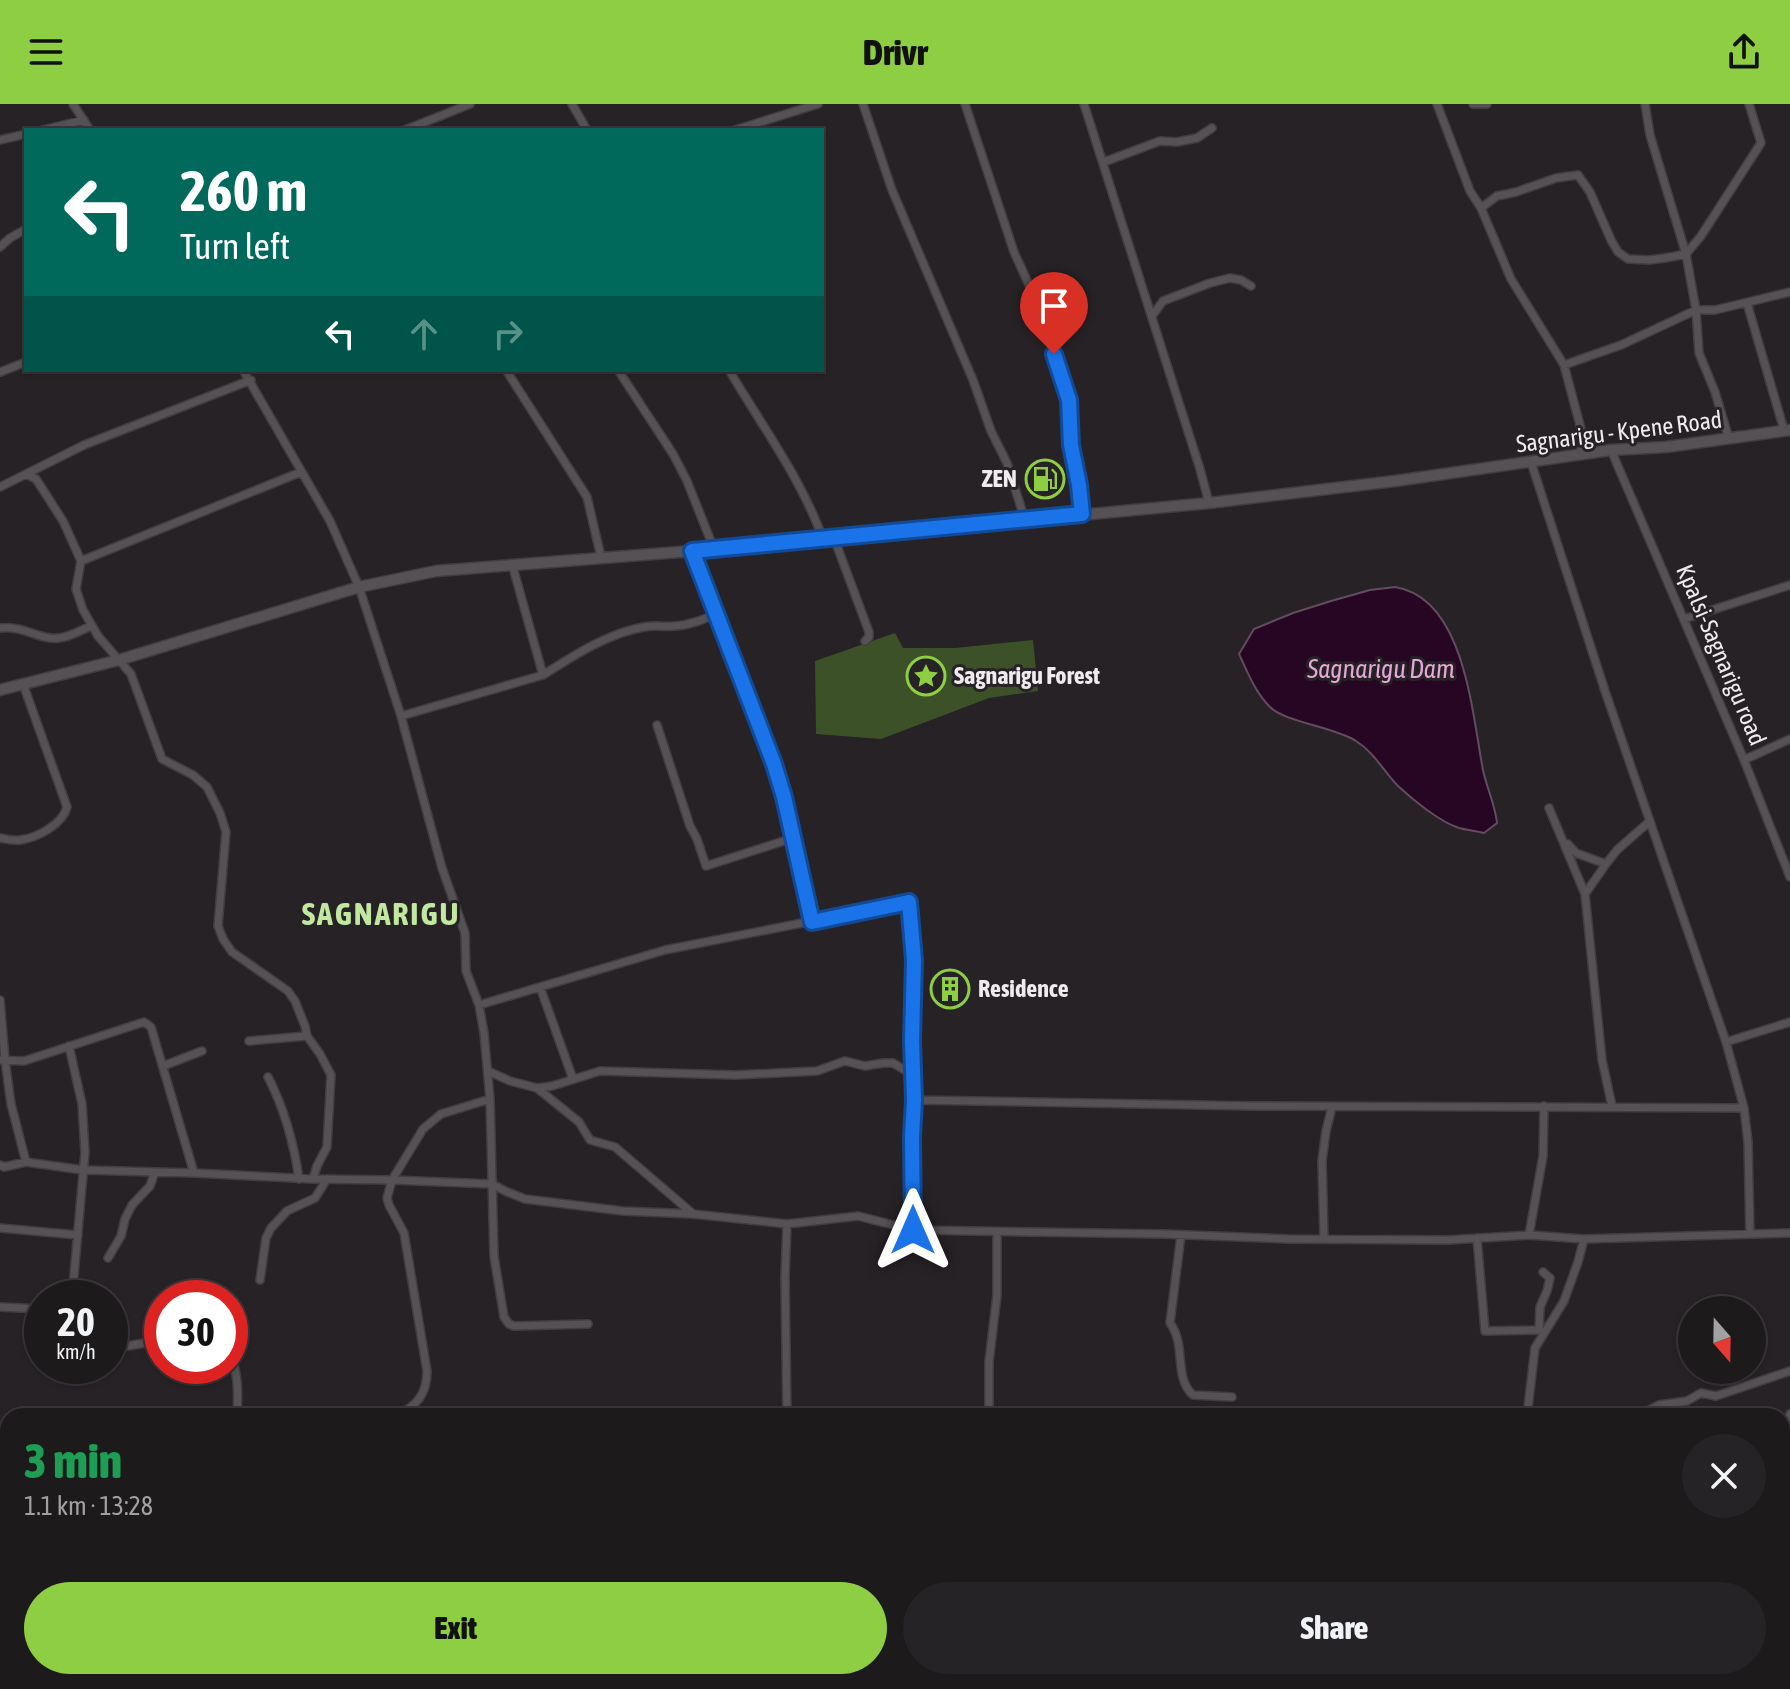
<!DOCTYPE html>
<meta charset="utf-8">
<style>
:root{--surface:#1d1a1c;--page:#252325;--text:#f1f3f6;--muted:#a0a1a3;--line:#3b383b;--accent:#8ece43}
body{margin:0;font-family:"Asap Condensed",sans-serif;background:var(--page);color:var(--text);height:100vh;display:flex;flex-direction:column;font-size:30px;white-space:nowrap}
*{box-sizing:border-box;margin:0}
p{font-size:26px;color:var(--muted)}
.icon{flex:none;width:44px;height:44px;fill:none;stroke:currentColor;stroke-width:2;stroke-linecap:round;stroke-linejoin:round}
.map{position:relative;flex:1;overflow:hidden}
.panel{position:absolute;left:0px;top:1304px;width:1790px;height:282px;display:flex;flex-direction:column;background:var(--surface);border-radius:24px 24px 0 0;box-shadow:0 2px 6px #0004,0 0 0 2px var(--line)}
.panel>*{flex:none}
.top-card{position:absolute;left:24px;top:24px;width:800px;height:244px;border-radius:0px;box-shadow:0 2px 6px #0004,0 0 0 2px var(--line);background:#00695c;color:#fff;overflow:hidden}
.needle{width:52px;rotate:160deg}
.fabs{position:absolute;left:1678px;top:1192px;display:grid;gap:16px}
.fabs a{display:grid;place-items:center;width:88px;height:88px;border-radius:50%;background:var(--surface);box-shadow:0 2px 6px #0004,0 0 0 2px var(--line);font-size:40px}
.speed{position:absolute;left:24px;top:1176px;display:flex;gap:16px;font-size:40px;font-weight:700;text-align:center}
.speed>*{display:grid;place-content:center;width:104px;height:104px;border-radius:50%;background:var(--surface);box-shadow:0 2px 6px #0004,0 0 0 2px var(--line);line-height:1}
.speed small{font-size:20px;font-weight:400}
.speed .limit{border:12px solid #d22;background:#fff;color:#111}
.pin{position:absolute;display:grid;place-items:center;width:68px;height:68px;color:#fff;margin:-82px -34px;border-radius:50% 50% 50% 0;rotate:-45deg;box-shadow:0 0 8px #0007}
.pin .icon{rotate:45deg}
.me{position:absolute;width:88px;margin:-44px;rotate:0deg;stroke-linejoin:round;filter:drop-shadow(0 0 6px #0008)}
.turn{display:flex;align-items:center;gap:28px;height:168px;padding:0 24px;font-size:36px}
.turn .icon{width:104px;height:104px;stroke-width:2.5}
.turn b{display:block;font-size:56px;line-height:68px}
.lanes{display:flex;align-items:center;height:76px;padding:0 24px;background:#0003;justify-content:center;gap:40px;direction:ltr}
.lanes .off{opacity:.35}
.round{display:grid;place-items:center;flex:none;width:84px;height:84px;border-radius:42px;background:var(--page)}
.headline{display:flex;align-items:center;justify-content:space-between;height:136px;padding:0 24px}
h1{font-size:48px;font-weight:800;line-height:60px;color:#1e9e55}
.action{display:flex;gap:16px;margin-top:auto;padding:16px 24px}
.action a{flex:1;height:92px;border-radius:48px;background:var(--accent);color:#111;font-size:32px;font-weight:800;line-height:92px;text-align:center}
.action a+a{background:var(--page);color:var(--text)}
header{display:flex;justify-content:space-between;align-items:center;height:104px;padding:0 24px;background:var(--accent);color:#111;font-size:36px;font-weight:800}
.map>svg:first-child{display:block}
.forest{fill:#3c5128}
.water{fill:#270623;stroke:#634b60;stroke-width:2}
.lines{fill:none;stroke-linecap:round;stroke-linejoin:round}
.street-casing{stroke:#413d40;stroke-width:10}
.secondary-casing{stroke:#413d40;stroke-width:13}
.street{stroke:#565155;stroke-width:7}
.secondary{stroke:#565155;stroke-width:10}
.route-casing{stroke:#114b97;stroke-width:20}
.route{stroke:#1a73e8;stroke-width:14}
.labels{text-anchor:middle;stroke-width:6;stroke-linejoin:round;paint-order:stroke}
.street-label{font-size:24px;fill:#efebee;stroke:#272226}
.poi-label{font-size:24px;font-weight:bold;fill:#efebee;stroke:#272226;text-anchor:start}
.water-label{font-size:26px;font-style:italic;fill:#e5a6da;stroke:#272226}
.district-label{font-size:32px;font-weight:bold;letter-spacing:2px;fill:#c2e7a1;stroke:#272226}
</style>
<header><svg class="icon" aria-label="menu" viewBox="0 0 24 24"><path d="M4 6h16M4 12h16M4 18h16"/></svg>Drivr<svg class="icon" aria-label="share" viewBox="0 0 24 24"><path d="M12 15V3M7 8l5-5 5 5M5 13v7h14v-7"/></svg></header>
<div class="map">
<svg width="1790" height="1585" viewBox="0 0 1790 1585">
<rect width="100%" height="100%" fill="#272226"/>
<!-- forest -->
<path class="forest" d="M895,529L903,544H955L1033,536L1038,587L989,594L881,635L816,630L815,557Z"/>
<!-- water -->
<path class="water" d="M1395,483C1465,494 1472,610 1483,666C1487,685 1495,700 1497,719L1484,729C1476,727 1467,726 1459,724C1440,718 1413,696 1398,682C1384,668 1374,648 1356,637C1334,623 1285,618 1270,603C1255,588 1248,569 1239,550L1254,525L1293,509L1331,497L1370,486Z"/>
<g class="lines">
<!-- street casing -->
<g class="street-casing">
<path id="street" d="M73,0L90,26
M572,0L587,26
M863,0L892,86L973,276L991,327L1007,359L1025,416
M965,0L1014,148L1040,205L1067,290L1071,341L1079,381L1082,410
M1084,0L1200,365L1209,399
M1437,0L1470,87L1481,104L1511,175L1564,261L1581,325V350
M1473,0H1487
M1645,0L1650,31L1686,150L1696,206L1699,249L1715,288L1729,335
M43,26L84,16
M405,26L470,0
M735,26L818,0
M0,36L26,30
M1104,58L1160,37L1177,38L1197,34L1212,24
M1481,104L1497,92L1516,88L1556,74L1578,71L1590,88L1611,136L1618,148L1628,155L1649,156L1665,154L1686,150L1701,132L1761,39L1749,0
M0,143L10,134L26,125
M1747,199L1784,326
M1152,212L1163,197L1210,179L1230,174L1241,176L1251,182
M1564,261L1621,241L1696,206H1715L1790,188
M243,266L330,417L359,483L401,612L442,764L465,829L466,867L479,901L484,929L490,995L494,1152L504,1213L509,1220L514,1222L588,1220
M506,266L587,393L601,453
M618,266L673,350L687,377L714,445
M729,266C762,322 801,374 823,435
M0,268L26,258
M1611,346L1744,656L1790,773
M1531,358L1605,587L1726,938L1744,1004L1748,1038L1750,1130
M26,370L36,375L63,417L73,439L81,457L76,485L83,506L98,532L131,570L162,655L193,671L207,683L220,709L226,728L218,822L223,835L232,848L288,887L295,897L305,922L307,932L320,950L331,971L327,1043L317,1062L313,1075
M0,383L84,341L251,276
M834,434L869,528V533L865,537
M692,447L774,660L784,693L812,818
M81,457L301,368
M512,460L543,571
M1684,515L1790,481
M0,524C24,521 41,537 59,534C70,533 81,526 91,522
M401,612L543,571C573,552 608,529 644,523C654,521 664,523 675,522C690,521 702,516 716,510
M657,621L690,722L697,735L706,762L793,734
M1744,656L1790,635
M1549,704L1585,790L1602,956L1612,1002
M0,734C6,735 14,737 20,736C37,734 63,720 67,703L23,580
M1568,740L1576,749L1606,760L1617,746L1650,717
M1585,790L1606,760
M540,883L573,975
M0,896L5,956L11,1000L26,1058
M479,901L665,846L909,798L914,856L913,1126
M249,937L307,932
M1726,938L1790,918
M69,942L82,1000L85,1048L72,1194
M0,956L24,957L144,918L151,923L194,1069
M163,962L202,947
M488,967L510,977L537,984L552,982L600,967L735,971L817,967L845,957L865,962L883,959H893L913,971
M268,973C284,1004 294,1040 299,1075
M537,984L579,1018L590,1036L615,1043L692,1109
M914,996L1254,1002L1744,1004
M0,1061L4,1063L26,1058L83,1066L194,1069L313,1075L392,1076L492,1080L505,1087L525,1095L623,1107L693,1110L787,1120L858,1112L913,1126L1163,1130L1288,1135L1448,1136L1529,1131L1584,1135L1790,1129
M0,1124L78,1131
M1181,1131L1170,1219C1187,1242 1173,1273 1193,1291L1232,1293
M1529,1131L1543,1052L1544,1002
M1477,1134L1485,1227L1539,1226L1540,1203L1547,1187L1550,1174L1543,1168
M1324,1135L1322,1057L1326,1027L1332,1003
M108,1154L121,1132L125,1115L132,1101L150,1082L155,1068
M260,1176L266,1134L271,1124L287,1107L315,1094L327,1075
M0,1203L42,1205
M110,1245L162,1236
M230,1250C239,1270 238,1291 237,1312
M396,1312C417,1302 427,1290 427,1267L404,1129L389,1101L387,1094L392,1076L423,1025L441,1010L490,995
M787,1312L785,1174L787,1120
M989,1312V1258L997,1191V1129
M1527,1312L1535,1244L1564,1197L1578,1158L1584,1135
M1638,1312L1659,1301L1687,1297L1701,1289L1716,1292L1790,1267
M0,1323L8,1324
M1782,1336L1790,1310
M0,1495L8,1509
M36,1578L42,1585
M1525,1578L1554,1585
M176,1585L184,1578
M453,1585L462,1578
M642,1585L647,1578
M1044,1585L1046,1578
M1136,1585L1139,1578
M1379,1585L1381,1578
M1710,1585L1712,1578"/>
</g>
<!-- secondary casing -->
<g class="secondary-casing">
<path id="secondary" d="M0,586L119,556L359,483L436,467L692,447L1209,399L1395,377L1611,346L1666,343L1790,326"/>
</g>
<!-- street -->
<use href="#street" class="street"/>
<!-- secondary -->
<use href="#secondary" class="secondary"/>
</g>
<g class="lines">
<!-- route casing -->
<g class="route-casing">
<path id="route" d="M913,1126L912,1033L914,996L912,937L914,856L909,798L812,818L784,693L774,660L692,447L1082,410L1079,381L1071,341L1069,296L1054,250"/>
</g>
<!-- route -->
<use href="#route" class="route"/>
</g>
<!-- icons -->
<defs>
<g id="fuel-ring" transform="scale(2)"><circle r="9.5" fill="#272226" stroke="#8ece43" stroke-width="1.5"/><path d="M-5.5-6h7V0h2V4h1.3V-2.5L3-4.5l.8-.8L6-3V5H2.5V1h-1V6h-7ZM-4.2-4.7v3.2H.2V-4.7Z" fill="#8ece43"/></g>
<g id="sight-ring" transform="scale(2)"><circle r="9.5" fill="#272226" stroke="#8ece43" stroke-width="1.5"/><path d="M0-6L1.8-2.2L6-1.7L2.9 1.2L3.7 5.4L0 3.3L-3.7 5.4L-2.9 1.2L-6-1.7L-1.8-2.2Z" fill="#8ece43"/></g>
<g id="building-ring" transform="scale(2)"><circle r="9.5" fill="#272226" stroke="#8ece43" stroke-width="1.5"/><path d="M-4-6H4V6H1V3H-1V6H-4ZM-2.5-4.3h1.7v1.8h-1.7ZM.8-4.3h1.7v1.8H.8ZM-2.5-1h1.7V.8h-1.7ZM.8-1h1.7V.8H.8Z" fill="#8ece43"/></g>
</defs>
<g fill-rule="evenodd">
<use href="#fuel-ring" x="1045" y="375"/>
<use href="#sight-ring" x="926" y="572"/>
<use href="#building-ring" x="950" y="885"/>
</g>
<g class="labels">
<!-- street labels -->
<g class="street-label">
<text transform="translate(1619 328) rotate(-7)" y="8">Sagnarigu - Kpene Road</text>
<text transform="translate(1721 551) rotate(67)" y="8">Kpalsi-Sagnarigu road</text>
</g>
<!-- poi labels -->
<g class="poi-label">
<text x="1017" y="383" text-anchor="end">ZEN</text>
<text x="954" y="580">Sagnarigu Forest</text>
<text x="978" y="893">Residence</text>
</g>
<!-- water labels -->
<g class="water-label">
<text x="1381" y="574">Sagnarigu Dam</text>
</g>
<!-- district labels -->
<g class="district-label">
<text x="381" y="821">SAGNARIGU</text>
</g>
</g>
</svg>
<div class="fabs">
<a><svg class="needle" viewBox="-14 -14 28 28"><path d="M0-13l5 13h-10z" fill="#e53935"/><path d="M0 13l5-13h-10z" fill="#a0a1a3"/></svg></a>
</div>
<div class="speed"><div>20<small>km/h</small></div><div class="limit">30</div></div>
<div class="pin" style="left:1054px;top:250px;background:#d93025"><svg class="icon" aria-label="arrive" viewBox="0 0 24 24"><path d="M6 21V4h12l-3 4 3 4H6"/></svg></div>
<svg class="me" style="left:913px;top:1126px" viewBox="-20 -20 40 40"><path d="M0-17L14 15 0 8-14 15z" fill="#1a73e8" stroke="#fff" stroke-width="4"/></svg>
<div class="top-card">
<div class="turn"><svg class="icon" aria-label="left" viewBox="0 0 24 24"><path d="M17 20v-9H6M10 6l-5 5 5 5"/></svg><div><b>260 m</b>Turn left</div></div>
<div class="lanes"><svg class="icon" aria-label="left" viewBox="0 0 24 24"><path d="M17 20v-9H6M10 6l-5 5 5 5"/></svg><svg class="icon off" aria-label="ahead" viewBox="0 0 24 24"><path d="M12 20V5M6 11l6-6 6 6"/></svg><svg class="icon off" aria-label="right" viewBox="0 0 24 24"><path d="M7 20v-9h11M14 6l5 5-5 5"/></svg></div>
</div>
<section class="panel">
<div class="headline"><div><h1>3 min</h1><p>1.1 km · 13:28</p></div><a class="round"><svg class="icon" aria-label="close" viewBox="0 0 24 24"><path d="M6 6l12 12M18 6L6 18"/></svg></a></div>
<div class="action"><a>Exit</a><a>Share</a></div>
</section>
</div>
